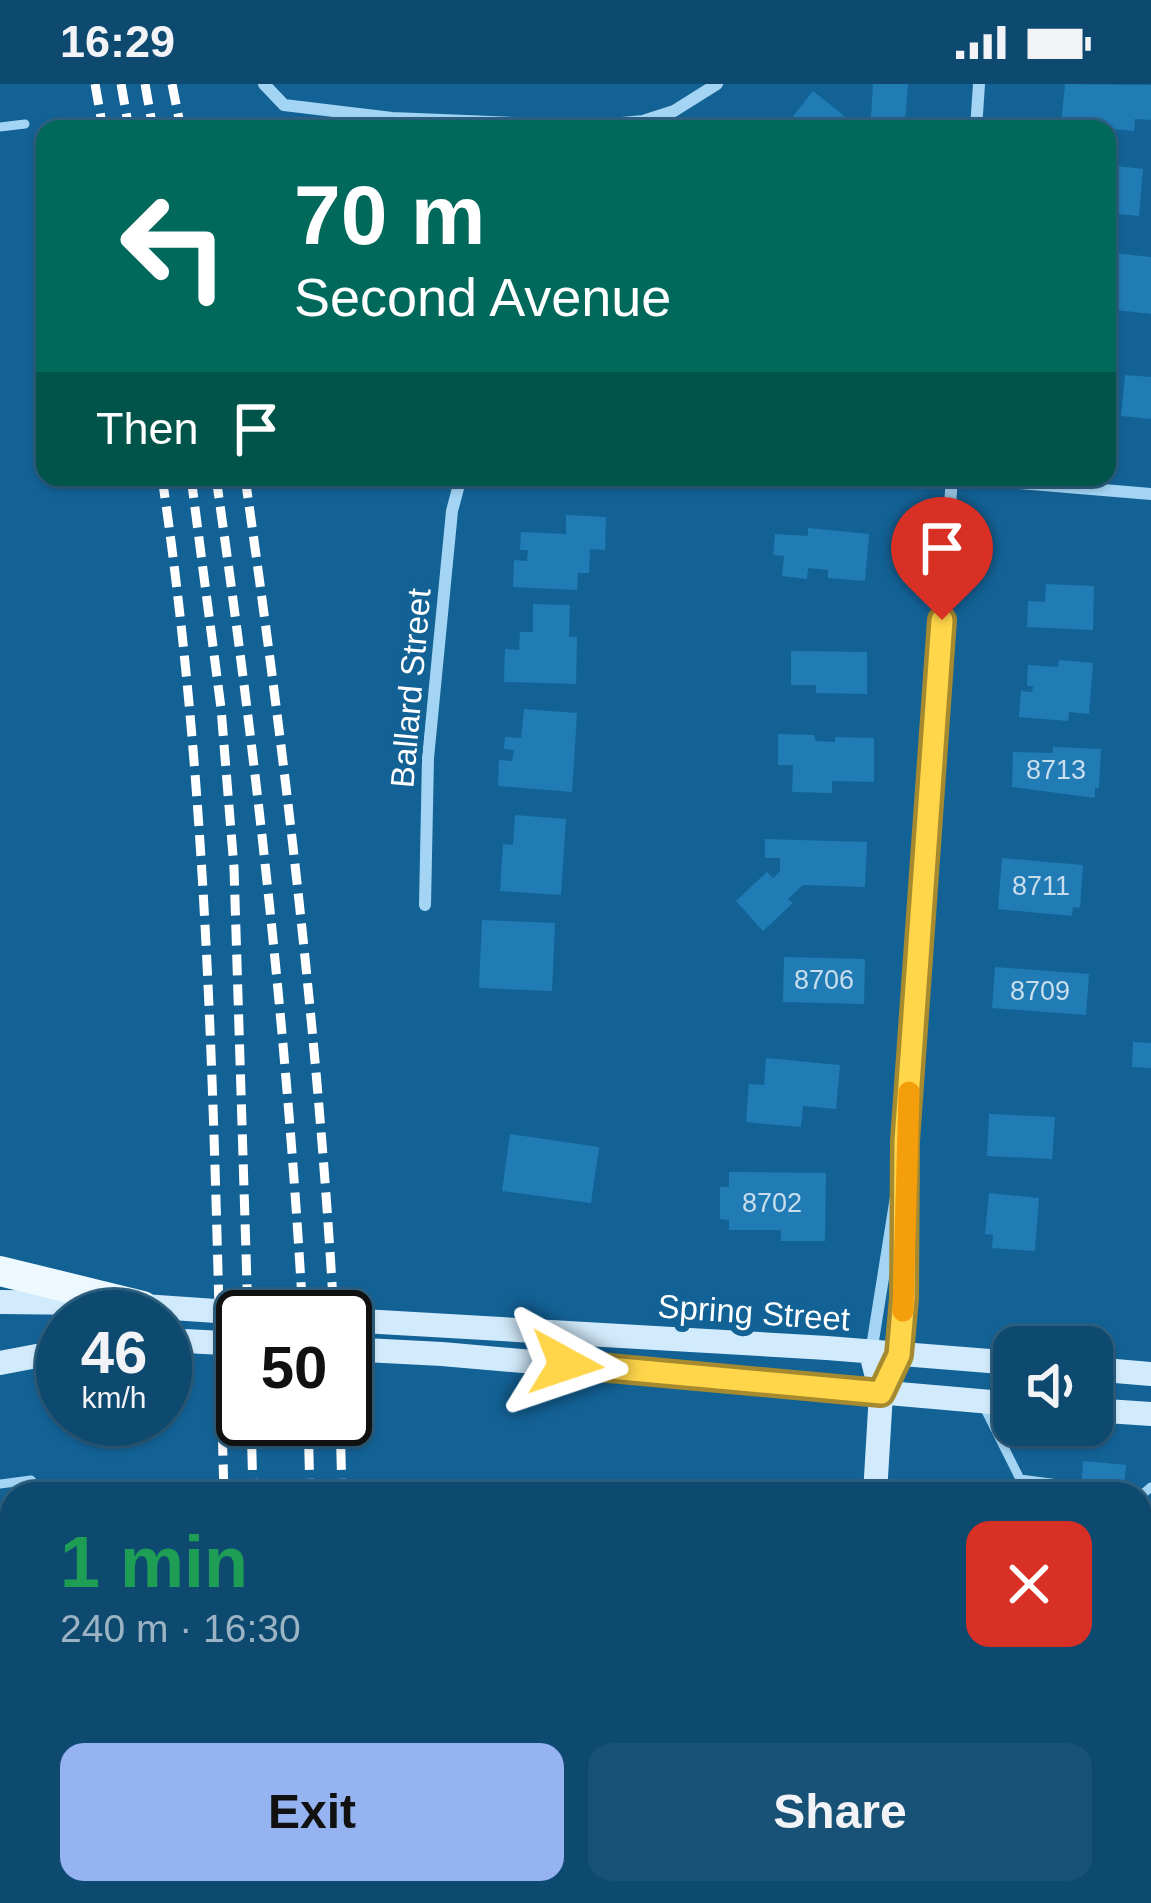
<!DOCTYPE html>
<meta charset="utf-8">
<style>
:root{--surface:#0e4a70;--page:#175175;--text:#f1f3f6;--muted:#9bb3c3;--line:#2e6283;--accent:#95b2f1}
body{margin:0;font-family:Helvetica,sans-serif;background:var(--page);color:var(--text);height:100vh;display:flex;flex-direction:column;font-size:45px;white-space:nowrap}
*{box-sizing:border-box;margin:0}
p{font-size:39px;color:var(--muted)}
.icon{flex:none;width:66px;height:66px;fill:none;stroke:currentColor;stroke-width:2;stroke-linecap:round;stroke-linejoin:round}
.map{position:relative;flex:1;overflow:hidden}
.sheet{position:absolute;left:0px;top:1398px;width:1152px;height:423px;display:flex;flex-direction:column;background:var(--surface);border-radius:36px 36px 0 0;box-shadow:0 3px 9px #0004,0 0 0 3px var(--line)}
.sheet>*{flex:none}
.guide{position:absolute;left:36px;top:36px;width:1080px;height:366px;border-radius:24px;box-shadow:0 3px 9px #0004,0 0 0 3px var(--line);background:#00695c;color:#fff;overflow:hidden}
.controls{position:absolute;left:993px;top:1242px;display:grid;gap:24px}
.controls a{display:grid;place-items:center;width:120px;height:120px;border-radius:24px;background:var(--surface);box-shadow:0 3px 9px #0004,0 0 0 3px var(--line);font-size:60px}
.speed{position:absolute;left:36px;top:1206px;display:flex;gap:24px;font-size:60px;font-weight:700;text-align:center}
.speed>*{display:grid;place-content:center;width:156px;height:156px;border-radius:50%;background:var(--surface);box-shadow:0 3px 9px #0004,0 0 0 3px var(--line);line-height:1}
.speed small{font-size:30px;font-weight:400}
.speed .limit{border:6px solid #111;border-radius:18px;background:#fff;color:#111}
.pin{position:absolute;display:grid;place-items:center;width:102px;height:102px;color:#fff;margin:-123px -51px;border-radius:50% 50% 50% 0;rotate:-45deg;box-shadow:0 0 12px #0007}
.pin .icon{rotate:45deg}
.me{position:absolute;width:132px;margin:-66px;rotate:95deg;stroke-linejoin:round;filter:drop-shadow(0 0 9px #0008)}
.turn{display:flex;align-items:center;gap:42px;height:252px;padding:0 60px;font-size:54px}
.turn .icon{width:156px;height:156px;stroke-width:2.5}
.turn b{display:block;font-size:84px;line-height:102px}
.then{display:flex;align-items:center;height:114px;padding:0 60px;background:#0003;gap:24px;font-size:45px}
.round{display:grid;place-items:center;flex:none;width:126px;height:126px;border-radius:24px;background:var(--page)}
.headline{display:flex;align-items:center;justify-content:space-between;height:204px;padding:0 60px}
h1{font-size:72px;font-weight:600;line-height:90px;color:#1e9e55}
.cta{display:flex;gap:24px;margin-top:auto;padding:24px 60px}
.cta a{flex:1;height:138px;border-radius:24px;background:var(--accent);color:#111;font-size:48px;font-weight:600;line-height:138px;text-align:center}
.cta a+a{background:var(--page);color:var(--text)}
.status{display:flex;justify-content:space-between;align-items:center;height:84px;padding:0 60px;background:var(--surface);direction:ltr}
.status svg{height:33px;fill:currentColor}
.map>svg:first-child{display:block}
.building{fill:#217bb5}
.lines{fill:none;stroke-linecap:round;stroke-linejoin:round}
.lane{stroke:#a3d4f3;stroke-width:9}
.street{stroke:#a3d4f3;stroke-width:12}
.secondary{stroke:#d2ebfc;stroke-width:24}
.primary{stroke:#eef8ff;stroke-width:30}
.rail{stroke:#fff;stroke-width:9;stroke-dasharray:21 9;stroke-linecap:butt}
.secondary-bridge{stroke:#d2ebfc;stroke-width:24}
.route-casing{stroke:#a68a30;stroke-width:30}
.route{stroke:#ffd54a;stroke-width:21}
.slow{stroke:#f59e0b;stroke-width:21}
.labels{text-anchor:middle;stroke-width:12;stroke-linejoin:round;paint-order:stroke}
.number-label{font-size:27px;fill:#c8deec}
.street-label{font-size:33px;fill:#fff;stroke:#136296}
</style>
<div class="status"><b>16:29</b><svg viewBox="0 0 49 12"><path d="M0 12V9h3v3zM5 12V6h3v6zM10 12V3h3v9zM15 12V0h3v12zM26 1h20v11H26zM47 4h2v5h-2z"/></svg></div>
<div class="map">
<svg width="1151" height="1819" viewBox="0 0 1151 1819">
<rect width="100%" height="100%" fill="#136296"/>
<!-- building -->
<path class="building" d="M873,0H908L905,36L871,34Z
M1065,0L1151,1V36L1135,35L1134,47L1061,40Z
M813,7L847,34L838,45H783Z
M1107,81L1143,85L1139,132L1107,129Z
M1113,169L1151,173V230L1107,225Z
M1125,291L1151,293V335L1121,332Z
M566,431L606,433L605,466L590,465L589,489H578L577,506L513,503L514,476L527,477L528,466H520L521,448L566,450Z
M808,444L869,450L865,497L828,494V486L808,484L807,495L782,492L784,472L773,471L775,450L808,452Z
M1046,500L1094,502L1093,546L1027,543L1028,517L1045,518Z
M533,520L570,521L569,553H577L576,600L504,598L505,565L519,566L520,548H533Z
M791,567L867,568V610L816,609V601H791Z
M1059,576L1093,579L1089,630L1069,628L1068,637L1019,633L1021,607L1032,608L1033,602H1027L1028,581L1058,583Z
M524,625L577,629L572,708L498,702L499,676L512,677L514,666L504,665L505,653L521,654Z
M778,650L814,651L816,657L835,658V653L874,654V698L832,697V709L792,708L793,681H778Z
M1053,663L1101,665L1099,704H1095V714L1012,703L1013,668L1053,669Z
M515,731L566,735L561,811L500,807L503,760L513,761Z
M765,755L867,758L865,803L803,801L788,815L793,819L763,847L736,817L767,788L773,794L780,787V774H765Z
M1002,774L1083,781L1080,824L1073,823L1072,832L998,825Z
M482,836L555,839L552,907L479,904Z
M784,873L865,875L864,920L783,918Z
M995,883L1089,890L1086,931L992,924Z
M1133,958L1151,959V984L1132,983Z
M766,974L840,981L836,1025L803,1022L801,1043L746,1038L749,1000L764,1001Z
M989,1030L1055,1033L1052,1075L987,1072Z
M510,1050L599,1063L591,1119L502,1107Z
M729,1088L826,1089L825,1157H781V1146H729V1136L720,1135V1103H729Z
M989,1109L1039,1114L1035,1167L992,1164L993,1151L985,1150Z
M1083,1377L1126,1381L1123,1410H1081Z
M1140,1427L1151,1428V1584L1140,1583Z
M1140,1609L1151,1610V1819H932V1809H1140Z
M485,1809H576V1819H484Z"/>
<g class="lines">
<!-- lane -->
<path class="lane" d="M0,43L25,40
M984,1323L1020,1395L1081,1403
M0,1400L31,1396L44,1410
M1124,1409H1144L1151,1403
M0,1753L12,1758"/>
<!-- street -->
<path class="street" d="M264,0L284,21L392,34L591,42L643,37L674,27L717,0
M976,45L979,0
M949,393L1151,410
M425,821L428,674L452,427L461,393
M871,1269L899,1094
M899,1271L904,1213L905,1057L952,393"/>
<!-- secondary -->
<path class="secondary" d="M0,1218L93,1219
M345,1236L827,1264L1014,1279
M345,1265L442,1270L1014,1320
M871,1269L881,1309L875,1410
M0,1279L63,1267
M1092,1285L1151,1290
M1092,1326L1151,1330
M865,1809L868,1819"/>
<!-- primary -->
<path class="primary" d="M0,1187L143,1222"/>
<!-- rail -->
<path class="rail" d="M95,0L103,45
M121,0L129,45
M145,0L153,45
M172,0L181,45
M162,393C212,729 214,1071 224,1410
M191,393L221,624L234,784L248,1233
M216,393C256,672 287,951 303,1233
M245,393C285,672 318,952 334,1233
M251,1335L253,1410
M308,1335L310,1410
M340,1335L342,1410
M237,1809V1819
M264,1809V1819
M324,1809V1819
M354,1809V1819"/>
<!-- secondary-bridge -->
<path class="secondary-bridge" d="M143,1222L305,1233
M165,1256L243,1260"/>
</g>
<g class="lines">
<!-- route casing -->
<g class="route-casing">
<path id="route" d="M566,1280L881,1309L899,1271L904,1214L905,1057L942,536"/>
</g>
<!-- route -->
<use href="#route" class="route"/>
<!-- slow -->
<path class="slow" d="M903,1227L909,1008"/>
</g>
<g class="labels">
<!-- number labels -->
<g class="number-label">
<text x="1056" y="695">8713</text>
<text x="1041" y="811">8711</text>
<text x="824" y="905">8706</text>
<text x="1040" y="916">8709</text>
<text x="772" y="1128">8702</text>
</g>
<!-- street labels -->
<g class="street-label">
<text transform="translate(410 604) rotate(-85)" y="12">Ballard Street</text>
<text transform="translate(754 1228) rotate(4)" y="12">Spring Street</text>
</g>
</g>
</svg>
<div class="controls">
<a><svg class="icon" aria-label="sound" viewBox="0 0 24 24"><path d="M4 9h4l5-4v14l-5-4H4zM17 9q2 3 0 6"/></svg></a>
</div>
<div class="speed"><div>46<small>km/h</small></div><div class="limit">50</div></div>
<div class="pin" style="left:942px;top:536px;background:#d93025"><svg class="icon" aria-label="arrive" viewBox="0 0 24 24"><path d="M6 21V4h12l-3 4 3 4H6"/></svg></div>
<svg class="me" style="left:566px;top:1280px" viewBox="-20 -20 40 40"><path d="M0-17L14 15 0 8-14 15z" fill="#ffd54a" stroke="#fff" stroke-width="4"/></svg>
<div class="guide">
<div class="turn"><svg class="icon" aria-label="left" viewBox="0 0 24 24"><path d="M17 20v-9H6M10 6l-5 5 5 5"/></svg><div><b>70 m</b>Second Avenue</div></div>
<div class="then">Then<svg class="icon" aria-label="arrive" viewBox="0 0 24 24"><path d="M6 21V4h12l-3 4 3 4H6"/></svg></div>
</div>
<section class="sheet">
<div class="headline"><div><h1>1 min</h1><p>240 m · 16:30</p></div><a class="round" style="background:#d93025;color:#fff"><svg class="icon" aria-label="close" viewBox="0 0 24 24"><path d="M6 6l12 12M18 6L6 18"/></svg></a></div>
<div class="cta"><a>Exit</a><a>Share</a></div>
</section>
</div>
